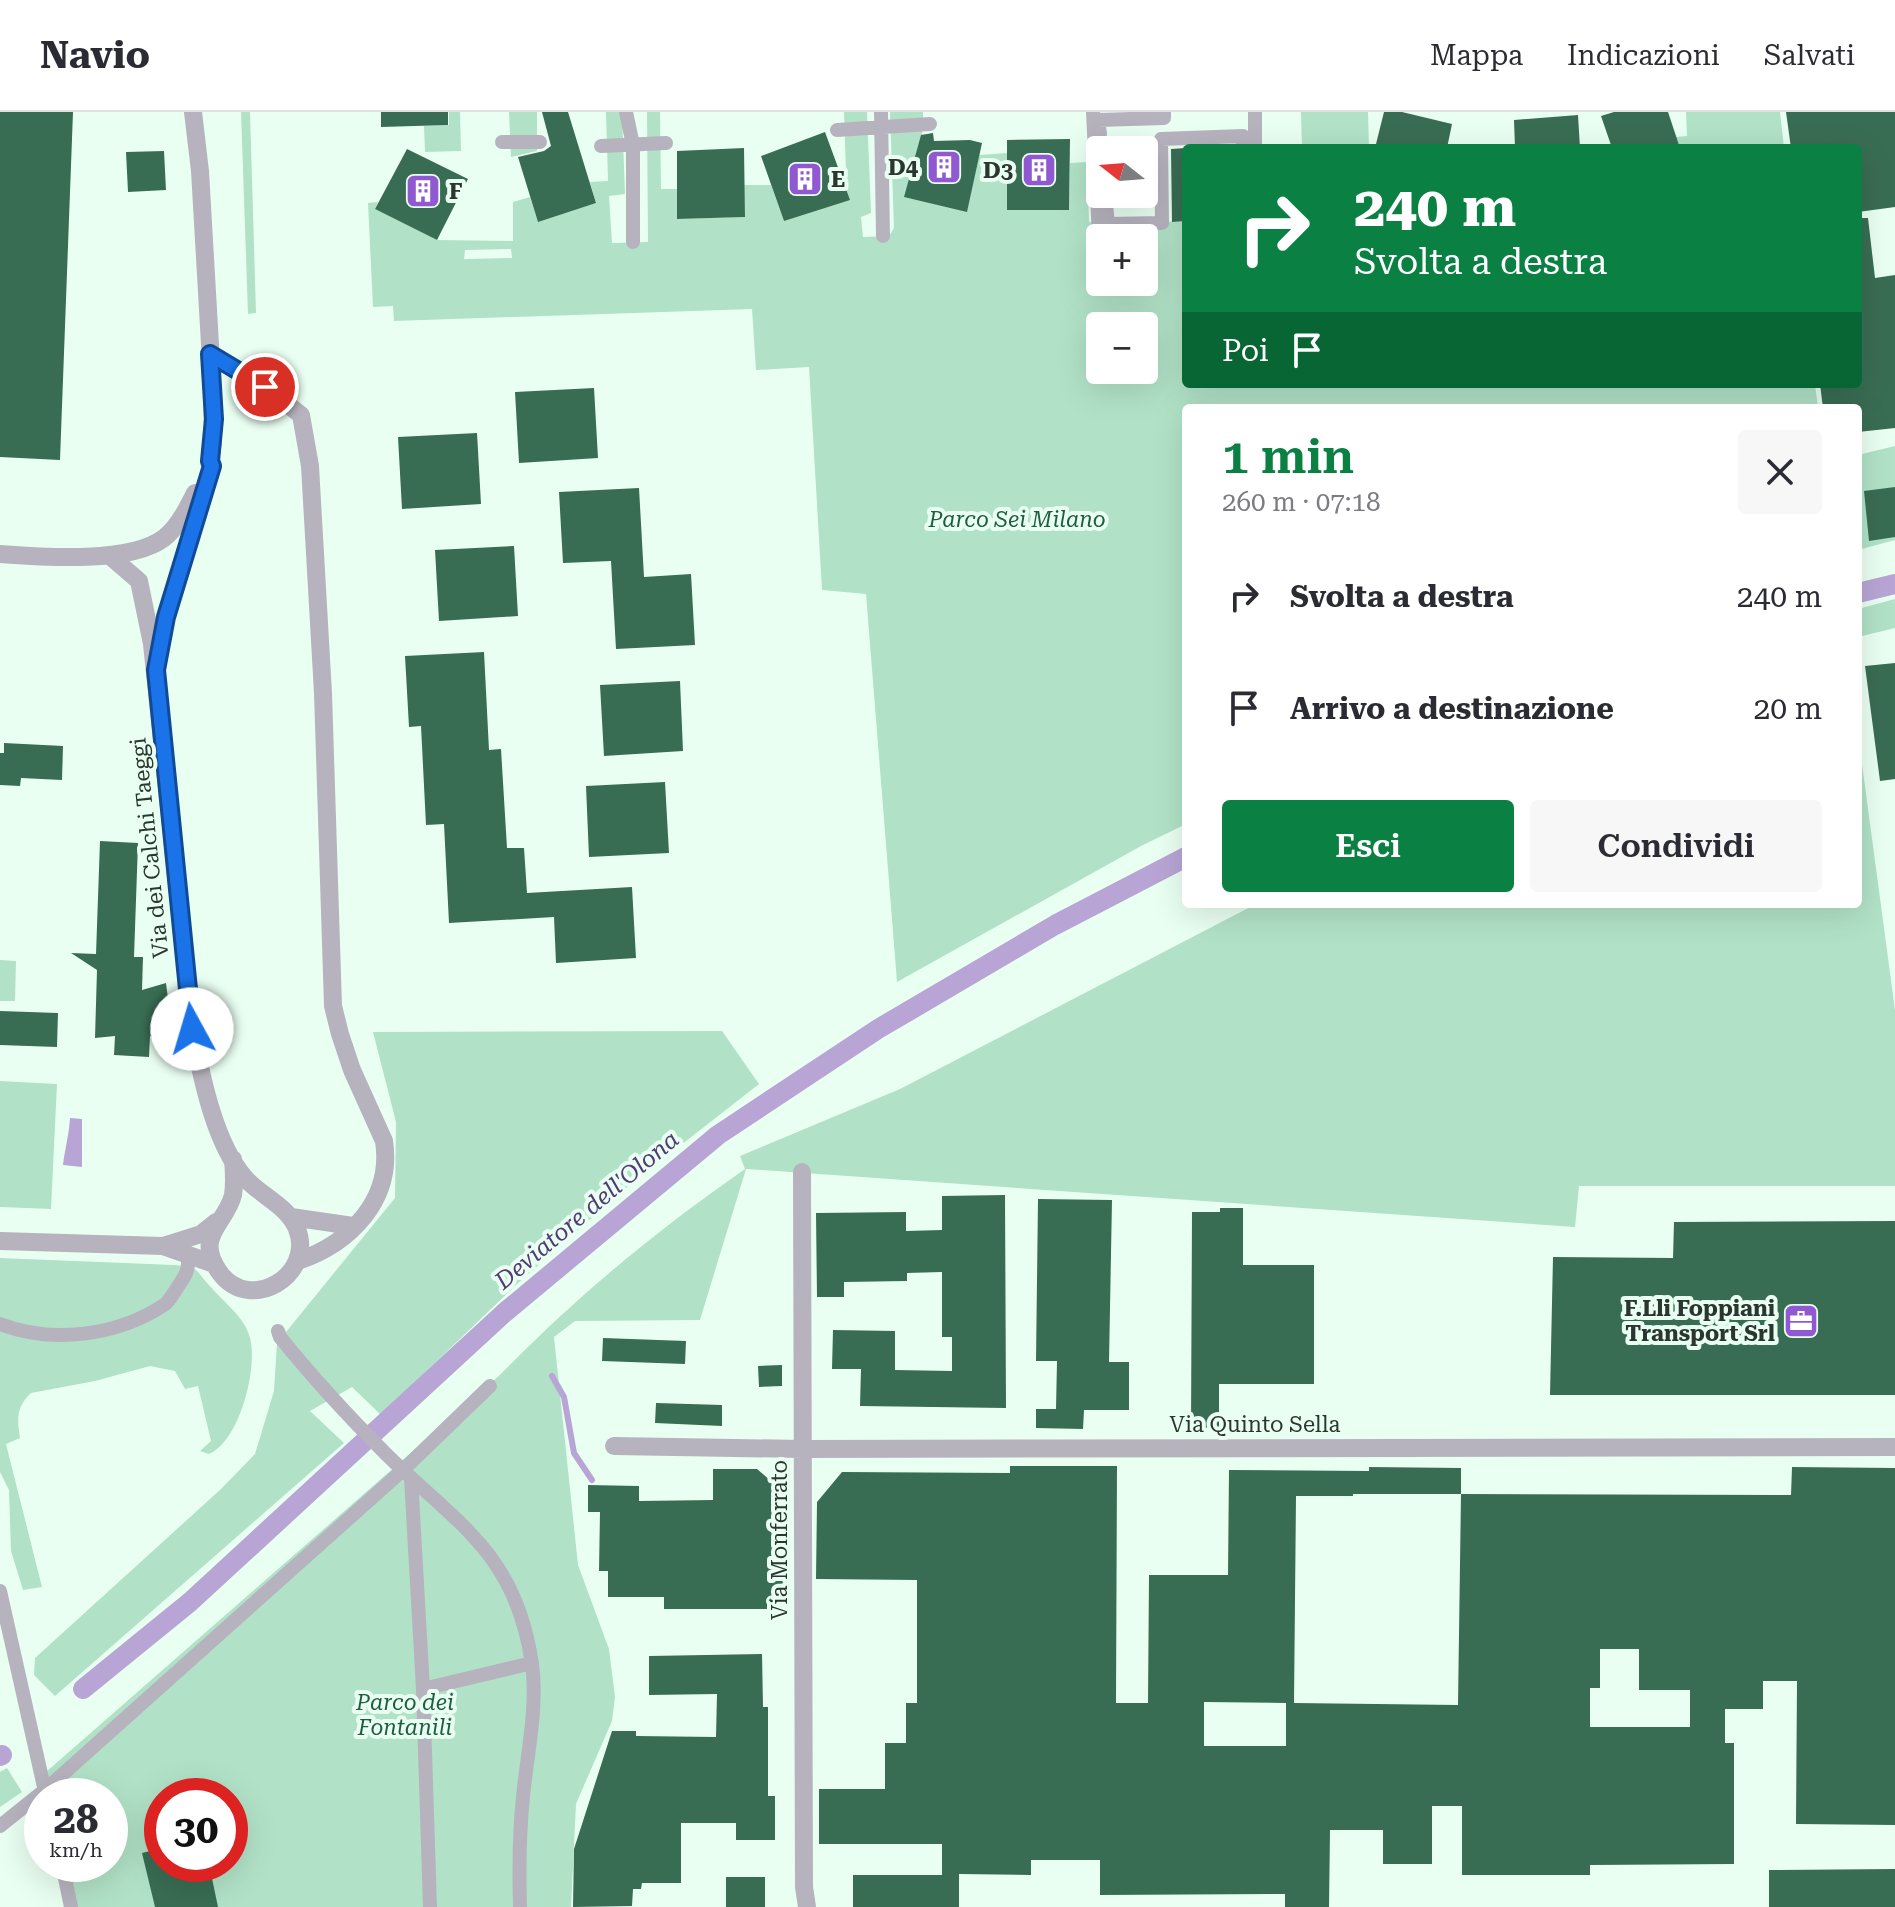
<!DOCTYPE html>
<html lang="it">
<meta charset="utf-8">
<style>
:root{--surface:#fff;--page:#f7f7f7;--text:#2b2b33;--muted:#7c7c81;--line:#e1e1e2;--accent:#0b8043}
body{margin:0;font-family:"Roboto Serif",serif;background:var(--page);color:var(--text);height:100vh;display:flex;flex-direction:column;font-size:30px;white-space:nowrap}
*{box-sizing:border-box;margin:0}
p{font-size:26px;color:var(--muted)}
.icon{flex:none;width:44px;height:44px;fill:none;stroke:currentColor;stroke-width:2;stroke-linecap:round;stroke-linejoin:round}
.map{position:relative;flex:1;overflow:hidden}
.details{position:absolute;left:1182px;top:292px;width:680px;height:504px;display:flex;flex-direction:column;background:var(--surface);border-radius:8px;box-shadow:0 8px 32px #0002}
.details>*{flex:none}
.hud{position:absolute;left:1182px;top:32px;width:680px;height:244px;border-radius:8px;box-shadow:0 8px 32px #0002;background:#0b8043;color:#fff;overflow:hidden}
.needle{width:52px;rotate:287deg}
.fabs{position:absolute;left:1086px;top:24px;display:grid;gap:16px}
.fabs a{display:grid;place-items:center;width:72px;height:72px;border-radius:8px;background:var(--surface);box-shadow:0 8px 32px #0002;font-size:40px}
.speed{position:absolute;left:24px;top:1666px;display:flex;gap:16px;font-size:40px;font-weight:700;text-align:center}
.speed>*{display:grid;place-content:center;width:104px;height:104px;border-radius:50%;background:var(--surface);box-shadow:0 8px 32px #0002;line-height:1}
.speed small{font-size:20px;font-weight:400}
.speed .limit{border:12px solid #d22;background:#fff;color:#111}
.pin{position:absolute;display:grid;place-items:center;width:68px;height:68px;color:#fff;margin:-34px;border:4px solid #fff;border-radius:50%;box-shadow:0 2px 8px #0007}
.me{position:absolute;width:88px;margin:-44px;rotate:354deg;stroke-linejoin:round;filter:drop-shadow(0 0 6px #0008)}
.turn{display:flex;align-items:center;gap:28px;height:168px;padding:0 40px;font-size:36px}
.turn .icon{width:104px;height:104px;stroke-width:2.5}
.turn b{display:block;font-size:56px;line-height:68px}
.then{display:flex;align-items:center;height:76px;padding:0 40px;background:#0003;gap:16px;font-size:30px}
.round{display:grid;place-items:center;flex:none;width:84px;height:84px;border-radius:8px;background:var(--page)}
.summary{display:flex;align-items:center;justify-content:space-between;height:136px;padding:0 40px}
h1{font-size:48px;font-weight:600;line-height:60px;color:var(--accent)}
.cta{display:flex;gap:16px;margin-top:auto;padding:16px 40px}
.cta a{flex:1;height:92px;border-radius:8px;background:var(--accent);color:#fff;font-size:32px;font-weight:600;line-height:92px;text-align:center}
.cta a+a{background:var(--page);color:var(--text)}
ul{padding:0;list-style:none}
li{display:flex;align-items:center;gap:24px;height:112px;padding:0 40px}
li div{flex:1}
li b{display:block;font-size:30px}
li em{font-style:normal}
header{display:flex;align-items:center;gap:48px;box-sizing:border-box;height:112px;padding:0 40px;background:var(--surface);border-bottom:2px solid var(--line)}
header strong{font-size:38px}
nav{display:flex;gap:44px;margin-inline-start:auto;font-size:28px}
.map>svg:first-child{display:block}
.green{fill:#b1e2c7;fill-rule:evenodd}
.water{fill:#b8a5d5}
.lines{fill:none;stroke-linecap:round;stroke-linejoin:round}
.stream{stroke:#b8a5d5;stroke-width:6}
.canal{stroke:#b8a5d5;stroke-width:20}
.building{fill:#396d53;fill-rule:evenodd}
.pedestrian{stroke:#b7b3be;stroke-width:14}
.minor{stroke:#b7b3be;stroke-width:18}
.route-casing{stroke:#114b97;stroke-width:20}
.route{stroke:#1a73e8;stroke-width:14}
.labels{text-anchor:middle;stroke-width:8;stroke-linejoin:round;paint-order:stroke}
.poi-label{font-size:22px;font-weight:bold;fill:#2b3630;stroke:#e9fff2;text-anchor:end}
.park-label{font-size:22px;font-style:italic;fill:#1e5d40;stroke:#e9fff2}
.street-label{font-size:22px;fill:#2b3630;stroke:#e9fff2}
.water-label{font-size:24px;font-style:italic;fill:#533975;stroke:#e9fff2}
</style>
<header>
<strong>Navio</strong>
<nav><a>Mappa</a><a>Indicazioni</a><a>Salvati</a></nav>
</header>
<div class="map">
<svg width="1895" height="1795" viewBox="0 0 1895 1795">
<rect width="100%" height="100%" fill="#e9fff2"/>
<!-- green -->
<path class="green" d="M241,0H250L256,201L248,202Z
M449,0H460L461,39L425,40L424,14L449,13Z
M509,0H537V39L511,45Z
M606,0H622L625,82L609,84L612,131L648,130L647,0H660L661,77H677V107L745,105L744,73H771L784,109L840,60H846L844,0H867L871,101L861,105L863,125L889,124L894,116L890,0H923V17L905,84L979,43L1007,41L1069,98L1070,51L1087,50L1089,110L1108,112L1186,109V272H1815L1818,296H1186V712L1141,734L897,870L866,482L822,478L809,255L756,258L752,197L394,209L393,194L373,195L368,91L378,90L375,97L437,128L513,129V90L530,85L538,109L596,91L590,70L608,69ZM1100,126H1144V170H1100ZM511,137L512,146L464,147L465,138ZM1100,214H1144V258H1100Z
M1301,0H1368L1369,36H1302Z
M1686,0H1780L1784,36H1680L1676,25L1687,24Z
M1895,334V428L1858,438V343Z
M1895,487V516L1858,525V497Z
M1858,622L1895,898V1074H1579L1575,1115L746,1057L700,1208L575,1209L554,1225L578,1453L609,1537L615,1585L612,1609L576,1692L571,1795H77L67,1752H110V1684H51L46,1660L501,1262C577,1184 656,1119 745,1057L740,1044L900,977L1256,792H1858ZM162,1684H230V1752H162Z
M0,848L16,849L15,889H0Z
M722,919L759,972L626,1076L518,1171L381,1303L352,1275L310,1299L344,1331L55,1584L34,1563L35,1546L221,1377L255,1342L274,1279L277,1231L395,1086L396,1010L373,920Z
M0,969L57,972L51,1097L0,1095Z
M0,1146L174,1153C180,1154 188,1154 193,1156C200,1160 204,1169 210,1174C224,1191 245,1205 250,1226C258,1255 240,1329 209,1342L200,1339L211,1329L198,1274L185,1277L175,1259L150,1254L95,1269L31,1281C16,1295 17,1307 20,1326L6,1332L42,1475L23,1478L11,1439L9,1378L0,1360Z
M7,1656L22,1680L0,1695V1660Z"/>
<!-- water -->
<path class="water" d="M70,1006L82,1007V1055L63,1053C65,1036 69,1023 70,1006Z"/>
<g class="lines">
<!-- stream -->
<path class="stream" d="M552,1264L564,1285L574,1341L592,1368"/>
<!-- canal -->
<path class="canal" d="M1858,481L1895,472
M83,1577L190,1490L504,1201L718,1023L878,917L1055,813L1186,745
M0,1644L2,1643"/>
</g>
<!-- building -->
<path class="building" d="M0,0H73L60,348L0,345Z
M381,0H448V13L381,15Z
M542,0H568L596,91L538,110L518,45L544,39L551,34Z
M1384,0H1402L1452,12L1447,36H1375Z
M1614,0H1668L1680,36H1612L1601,4Z
M1786,0H1895V95L1858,100V36H1791Z
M1578,3L1580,36H1515L1514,8Z
M825,20L850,88L784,109L761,44Z
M933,21L934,29L970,28L982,31L967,100L904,85L921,23Z
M1070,27L1069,98H1007V28Z
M744,36L745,105L677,107V39Z
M1186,36V109L1172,110L1171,37Z
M407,37L468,67L437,128L375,97Z
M164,39L166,78L128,80L126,40Z
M1858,106H1868L1875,166L1895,163V316L1858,320V296H1823L1820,272H1858Z
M594,276L598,346L519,351L515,280Z
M477,321L481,392L402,397L398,325Z
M1895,375V425L1869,429L1864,379Z
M639,376L644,465L691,462L695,533L616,537L611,449L563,451L559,380Z
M514,434L518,504L439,509L435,438Z
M484,540L489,638L501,637L507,736H524L527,781L632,775L636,846L556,851L554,805L449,811L444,712L426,713L421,614L409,615L405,544Z
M1895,551V667L1880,669L1865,554Z
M680,569L683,639L604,644L600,573Z
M4,631L63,634L62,668L21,666L20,674L0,673V641H4Z
M665,670L669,741L589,745L586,674Z
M100,729L138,731L134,845H143L142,878L166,871L170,902L166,929L150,924L149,945L114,943L115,924L95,926L97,858L71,841L96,842Z
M0,899L58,901L57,935L0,933Z
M1005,1083L1006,1296L860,1294L861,1257H832L833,1218L895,1219V1258L952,1259V1225H942V1160L907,1161V1169L844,1170V1185H817L816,1101L906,1100V1119L942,1118V1084Z
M1038,1087L1112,1088L1109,1250H1129V1298H1084L1083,1317L1036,1316V1297H1056L1057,1249H1036Z
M1220,1096H1243V1153H1314V1272H1219V1316H1191L1192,1100H1220Z
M1895,1109V1283H1550L1553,1145L1673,1146L1674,1110Z
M603,1226L686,1229L685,1252L602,1249Z
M782,1253V1274L759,1275L758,1254Z
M656,1291L722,1293V1314L655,1311Z
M1010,1354H1117L1116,1591H1148L1149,1463H1228L1229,1358L1369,1359V1355L1461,1356V1382L1791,1383L1792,1355L1895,1356V1713L1796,1712L1797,1569H1763V1597H1725V1631H1734V1752L1590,1753V1763H1462V1694H1432V1752H1383V1718H1330L1329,1795H1285V1782L1100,1783V1748H1031V1763L959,1762V1795H853V1763H942V1732H819V1677H885V1631H906V1591H917V1468L816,1467L817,1390L842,1360L1010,1361ZM1353,1382H1461L1458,1593L1294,1591L1296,1384H1353ZM1600,1537H1639V1578H1690V1615H1590V1576H1600ZM1204,1590L1286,1591V1634H1204Z
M713,1357H757L784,1380V1497H664V1485H608V1459H599L600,1400H588V1373L639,1374V1389L713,1388Z
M762,1542L763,1595H768V1684H775V1728H736V1711H681V1771H642L641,1777H633L632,1794L573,1795L574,1737L612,1619H636V1624L716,1625L717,1582L649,1583V1544Z
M162,1736V1752H209L218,1795H155L142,1741Z
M1895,1757V1795H1769V1758Z
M726,1765H765V1795H726Z"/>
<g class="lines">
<!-- pedestrian -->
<path class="pedestrian" d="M626,0L633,33V130
M881,0L883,124
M1093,0L1099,126
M837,18L930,12
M1100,22L1098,8L1164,6V0
M502,30H540
M601,34L666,31
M1255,36V0
M1105,82L1108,112L1162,111L1161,27L1243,24V36
M0,1212C52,1232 117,1224 164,1193C170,1189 174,1180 179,1173C184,1165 188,1160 188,1151
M278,1219L280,1225C313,1266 349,1305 387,1343C458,1413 516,1441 532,1552C538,1595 527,1642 523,1685C519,1722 519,1758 520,1795
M411,1366L423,1577L430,1795
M0,1479L46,1684
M423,1577L532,1551
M0,1714L45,1678L403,1358L490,1274
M62,1752L71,1795"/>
<!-- minor -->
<path class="minor" d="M210,242L265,275L301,303L310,354L323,581L333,894L340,922L352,958L384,1029C393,1087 351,1131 298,1149
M0,442C42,445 130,452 164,426C178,415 187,397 195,381
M110,444L139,469L152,532L192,917C201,962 214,1031 245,1066C261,1084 288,1094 297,1117C315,1163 250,1202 220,1161C193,1124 226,1112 233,1083C235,1071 234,1059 233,1047
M159,539L166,505L212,354L210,349L213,330L212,267L200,59L193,0
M802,1060L804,1775L807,1795
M291,1105L353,1114
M0,1129L163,1134L201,1122L216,1110
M163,1134L214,1152
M614,1334L802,1337L1895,1335"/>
</g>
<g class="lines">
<!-- route casing -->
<g class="route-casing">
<path id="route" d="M192,917L156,558L166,505L212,354L210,349L214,307L210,242L265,275"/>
</g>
<!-- route -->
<use href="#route" class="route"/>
</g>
<!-- icons -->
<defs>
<g id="building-square" transform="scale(1.8)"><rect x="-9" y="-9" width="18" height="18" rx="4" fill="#9059d2" stroke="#e9fff2"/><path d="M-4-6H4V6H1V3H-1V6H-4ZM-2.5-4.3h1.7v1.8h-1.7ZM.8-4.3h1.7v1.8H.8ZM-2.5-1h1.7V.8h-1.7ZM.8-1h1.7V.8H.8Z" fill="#fff"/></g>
<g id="office-square" transform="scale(1.8)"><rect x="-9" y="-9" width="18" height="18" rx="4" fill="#9059d2" stroke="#e9fff2"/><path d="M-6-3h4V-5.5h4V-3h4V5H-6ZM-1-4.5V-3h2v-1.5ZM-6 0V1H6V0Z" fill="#fff"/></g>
</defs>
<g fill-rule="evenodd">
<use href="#building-square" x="944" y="55"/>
<use href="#building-square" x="1039" y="58"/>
<use href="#building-square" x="805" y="67"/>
<use href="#building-square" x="423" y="79"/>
<use href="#office-square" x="1801" y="1209"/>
</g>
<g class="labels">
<!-- poi labels -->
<g class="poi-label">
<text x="918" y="63">D4</text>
<text x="1013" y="66">D3</text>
<text x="831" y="75" text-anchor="start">E</text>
<text x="449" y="87" text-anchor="start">F</text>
<text x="1775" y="1204">F.Lli Foppiani<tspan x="1775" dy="25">Transport Srl</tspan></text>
</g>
<!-- park labels -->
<g class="park-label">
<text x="1017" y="415">Parco Sei Milano</text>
<text x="405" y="1598">Parco dei<tspan x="405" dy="25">Fontanili</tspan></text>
</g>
<!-- street labels -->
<g class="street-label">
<text transform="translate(149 736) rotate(-96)" y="8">Via dei Calchi Taeggi</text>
<text x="1255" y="1320">Via Quinto Sella</text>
<text transform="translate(779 1428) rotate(-90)" y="8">Via Monferrato</text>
</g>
<!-- water labels -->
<g class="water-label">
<text transform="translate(587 1098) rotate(-40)" y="8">Deviatore dell'Olona</text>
</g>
</g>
</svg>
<div class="fabs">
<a><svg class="needle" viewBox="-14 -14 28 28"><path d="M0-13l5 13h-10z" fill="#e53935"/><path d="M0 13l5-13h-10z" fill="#7c7c81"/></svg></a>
<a>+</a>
<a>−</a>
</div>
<div class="speed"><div>28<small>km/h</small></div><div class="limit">30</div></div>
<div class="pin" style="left:265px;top:275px;background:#d93025"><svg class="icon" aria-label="arrive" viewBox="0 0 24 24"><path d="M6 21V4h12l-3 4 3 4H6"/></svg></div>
<svg class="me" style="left:192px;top:917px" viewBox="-20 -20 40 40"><circle r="19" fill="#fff"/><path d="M0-13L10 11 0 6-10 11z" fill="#1a73e8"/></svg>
<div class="hud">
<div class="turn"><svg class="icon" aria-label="right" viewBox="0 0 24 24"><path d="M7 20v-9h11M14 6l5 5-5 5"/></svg><div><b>240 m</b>Svolta a destra</div></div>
<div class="then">Poi<svg class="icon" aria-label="arrive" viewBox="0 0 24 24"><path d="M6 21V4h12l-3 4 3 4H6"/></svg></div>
</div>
<section class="details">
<div class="summary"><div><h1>1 min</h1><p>260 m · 07:18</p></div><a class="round"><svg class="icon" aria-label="close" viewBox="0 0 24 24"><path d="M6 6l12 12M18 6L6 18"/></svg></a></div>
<ul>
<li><svg class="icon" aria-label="right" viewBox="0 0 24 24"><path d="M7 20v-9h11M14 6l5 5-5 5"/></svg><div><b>Svolta a destra</b></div><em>240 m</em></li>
<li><svg class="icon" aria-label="arrive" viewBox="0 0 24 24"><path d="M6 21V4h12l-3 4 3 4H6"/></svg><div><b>Arrivo a destinazione</b></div><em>20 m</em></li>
</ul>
<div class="cta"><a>Esci</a><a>Condividi</a></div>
</section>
</div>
